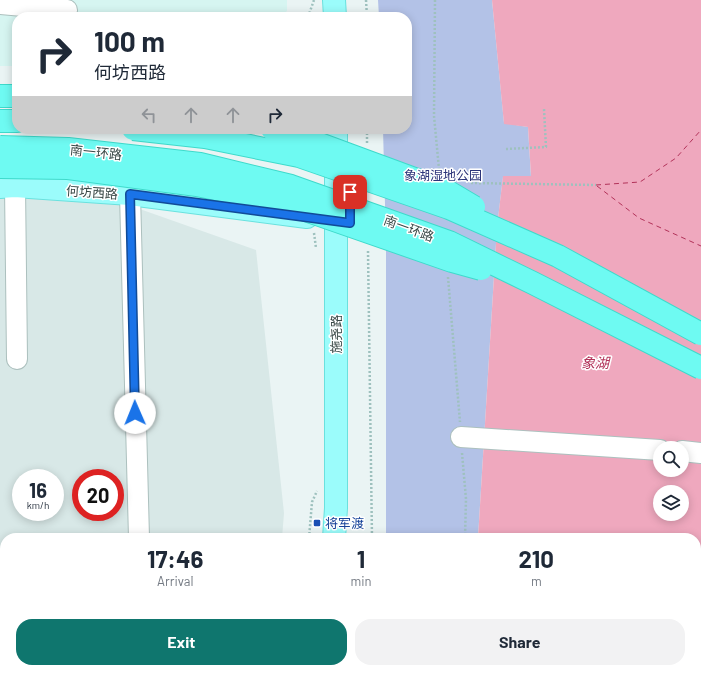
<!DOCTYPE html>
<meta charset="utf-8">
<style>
:root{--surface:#fff;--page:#f2f2f3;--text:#1f2937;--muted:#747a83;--accent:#0f766e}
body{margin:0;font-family:Barlow,"Noto Sans SC",sans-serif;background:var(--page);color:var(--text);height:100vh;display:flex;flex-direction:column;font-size:15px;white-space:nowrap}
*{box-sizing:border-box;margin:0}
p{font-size:13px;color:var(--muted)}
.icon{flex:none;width:22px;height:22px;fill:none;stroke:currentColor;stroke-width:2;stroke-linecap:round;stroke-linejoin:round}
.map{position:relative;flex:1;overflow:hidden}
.details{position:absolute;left:0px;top:533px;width:701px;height:140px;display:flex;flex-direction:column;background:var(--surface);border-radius:16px 16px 0 0;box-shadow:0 2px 10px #0003}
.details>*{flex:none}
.hud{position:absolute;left:12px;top:12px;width:400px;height:122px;border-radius:16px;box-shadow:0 2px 10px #0003;background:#fff;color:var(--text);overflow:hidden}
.fabs{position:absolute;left:653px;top:441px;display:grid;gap:8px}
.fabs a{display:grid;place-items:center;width:36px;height:36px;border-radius:50%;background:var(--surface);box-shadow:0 2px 10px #0003;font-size:20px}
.speed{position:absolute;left:12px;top:469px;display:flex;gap:8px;font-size:20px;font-weight:700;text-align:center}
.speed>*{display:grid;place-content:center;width:52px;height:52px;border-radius:50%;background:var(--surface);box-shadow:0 2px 10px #0003;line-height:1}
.speed small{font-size:10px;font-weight:400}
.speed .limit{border:6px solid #d22;background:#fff;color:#111}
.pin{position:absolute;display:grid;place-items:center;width:34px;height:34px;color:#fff;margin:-17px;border-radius:8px;box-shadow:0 2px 6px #0006}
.me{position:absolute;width:44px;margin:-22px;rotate:359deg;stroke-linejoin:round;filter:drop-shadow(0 0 3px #0008)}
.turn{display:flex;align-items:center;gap:14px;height:84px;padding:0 16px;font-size:18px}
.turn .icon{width:52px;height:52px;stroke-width:2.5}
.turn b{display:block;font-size:28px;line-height:34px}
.lanes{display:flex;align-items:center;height:38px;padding:0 16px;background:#0003;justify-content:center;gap:20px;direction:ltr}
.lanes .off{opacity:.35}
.eta{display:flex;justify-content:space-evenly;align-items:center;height:68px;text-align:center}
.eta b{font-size:24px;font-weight:700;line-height:28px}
.button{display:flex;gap:8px;margin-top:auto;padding:8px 16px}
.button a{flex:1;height:46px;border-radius:16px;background:var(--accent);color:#fff;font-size:16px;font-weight:700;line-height:46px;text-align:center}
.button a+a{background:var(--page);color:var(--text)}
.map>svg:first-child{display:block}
.residential{fill:#d8e8e7;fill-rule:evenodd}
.commercial{fill:#d6f5f1}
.green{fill:#b3c2e7}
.water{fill:#efa8be;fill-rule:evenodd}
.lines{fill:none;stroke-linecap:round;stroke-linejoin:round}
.ferry{stroke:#b23259;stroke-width:1;stroke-dasharray:5 4;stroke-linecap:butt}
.minor-casing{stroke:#acc0be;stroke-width:22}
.major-casing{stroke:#6ae1de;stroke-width:24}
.highway-casing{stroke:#3edacb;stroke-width:24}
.path{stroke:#9ec1be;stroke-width:2.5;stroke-dasharray:2 2;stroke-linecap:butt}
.minor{stroke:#fff;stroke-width:20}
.major{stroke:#9bfcfb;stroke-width:22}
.highway{stroke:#6efaf2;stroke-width:22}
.highway-bridge-casing{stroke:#3edacb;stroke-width:24;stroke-linecap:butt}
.highway-bridge{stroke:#6efaf2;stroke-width:22}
.route-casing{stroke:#114b97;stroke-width:10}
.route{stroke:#1a73e8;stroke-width:7}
.transit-dot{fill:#1a4fb4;stroke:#fff;stroke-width:1.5}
.labels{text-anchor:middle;stroke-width:3;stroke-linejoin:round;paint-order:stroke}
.street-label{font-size:13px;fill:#384846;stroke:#fff}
.park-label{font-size:13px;fill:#2c3479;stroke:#fff}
.transit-label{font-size:13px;fill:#164399;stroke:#fff;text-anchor:start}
.water-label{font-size:14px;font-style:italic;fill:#b23259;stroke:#fff}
</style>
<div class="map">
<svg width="701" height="673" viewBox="0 0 701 673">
<rect width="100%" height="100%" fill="#eaf4f4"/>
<!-- residential -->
<path class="residential" d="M0,198L117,201L256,250L284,513L282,538H5V668H273L272,673H0ZM21,478H55V512H21ZM81,478H115V512H81Z"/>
<!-- commercial -->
<path class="commercial" d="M0,0H287V11L279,17H17V66H0Z"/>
<!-- green -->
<path class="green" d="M378,0H492L504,123L528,127L531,177H503L497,227L478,538H386V242L383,129H407V17H379Z
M378,668H473L472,673H378Z"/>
<!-- water -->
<path class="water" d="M492,0H701V673H472L473,668H696V538H478L497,227L503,176H531L528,127L504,124ZM660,448H682V470H660ZM660,492H682V514H660Z"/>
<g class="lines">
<!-- ferry -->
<path class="ferry" d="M596,185L640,182L676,158L701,130
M597,186L639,218L701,246"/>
<!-- minor casing -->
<g class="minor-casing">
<path id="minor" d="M0,4L67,10
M15,186L17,359
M130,194L139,538
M461,437L660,450
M682,451L701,453
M142,668V673"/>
</g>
<!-- major casing -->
<g class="major-casing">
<path id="major" d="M334,0L335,17
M0,187L15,186L130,194L307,217
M334,538L336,508V129
M336,673L337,668"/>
</g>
<!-- highway casing -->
<g class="highway-casing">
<path id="highway" d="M0,96H17
M0,121H17"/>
</g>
<!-- path -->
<path class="path" d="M366,0L367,17
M435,0L434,116L439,169
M308,17L314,0
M367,129V144
M506,149L546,147L544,109
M471,183L596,185
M314,233L316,248
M368,251L372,538
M448,277L460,422
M462,453L466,499L465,538
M309,538L312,502L317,491
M367,668V673
M304,673V668
M457,673L458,668"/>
<!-- minor -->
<use href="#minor" class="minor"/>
<!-- major -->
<use href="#major" class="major"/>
<!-- highway -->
<use href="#highway" class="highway"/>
<!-- highway-bridge casing -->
<g class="highway-bridge-casing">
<path id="highway-bridge" d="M133,129L205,137L299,156L449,208L558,256L701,334
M272,129L298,136L447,191L474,207
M0,147L68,149L200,164L291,186L449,242L533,283L701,368
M0,167L68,168L197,185L291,205L452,261L481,269"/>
</g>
<!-- highway-bridge -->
<use href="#highway-bridge" class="highway-bridge"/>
</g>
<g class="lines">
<!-- route casing -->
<g class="route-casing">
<path id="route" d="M135,413L130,194L350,223V192"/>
</g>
<!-- route -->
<use href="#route" class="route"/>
</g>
<!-- markers -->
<rect class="transit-dot" x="313" y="519" width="8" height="8" rx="2"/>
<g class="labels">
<!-- street labels -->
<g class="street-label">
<text transform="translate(96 152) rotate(6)" y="5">南一环路</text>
<text transform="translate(92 192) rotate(4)" y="5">何坊西路</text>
<text transform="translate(409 228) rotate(20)" y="5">南一环路</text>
<text transform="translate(336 334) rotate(-90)" y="5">施尧路</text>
</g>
<!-- park labels -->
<g class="park-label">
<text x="443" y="180">象湖湿地公园</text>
</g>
<!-- transit labels -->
<g class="transit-label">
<text x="325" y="528">将军渡</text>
</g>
<!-- water labels -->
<g class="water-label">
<text x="595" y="368">象湖</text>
</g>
</g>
</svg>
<div class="fabs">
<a><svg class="icon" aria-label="search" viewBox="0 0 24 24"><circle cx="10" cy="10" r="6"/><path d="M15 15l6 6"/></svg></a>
<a><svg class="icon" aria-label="layers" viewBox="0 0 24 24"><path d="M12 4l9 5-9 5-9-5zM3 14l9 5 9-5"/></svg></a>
</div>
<div class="speed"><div>16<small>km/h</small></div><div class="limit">20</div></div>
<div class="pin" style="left:350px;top:192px;background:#d93025"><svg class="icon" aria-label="arrive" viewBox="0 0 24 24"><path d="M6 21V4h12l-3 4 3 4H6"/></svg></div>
<svg class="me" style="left:135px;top:413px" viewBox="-20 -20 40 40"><circle r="19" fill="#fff"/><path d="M0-13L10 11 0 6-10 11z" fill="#1a73e8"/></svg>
<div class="hud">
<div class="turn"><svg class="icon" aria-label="right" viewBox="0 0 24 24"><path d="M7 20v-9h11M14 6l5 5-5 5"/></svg><div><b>100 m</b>何坊西路</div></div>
<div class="lanes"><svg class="icon off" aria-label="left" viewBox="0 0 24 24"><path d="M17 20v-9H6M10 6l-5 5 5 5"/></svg><svg class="icon off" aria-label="ahead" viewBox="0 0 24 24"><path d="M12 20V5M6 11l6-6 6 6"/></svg><svg class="icon off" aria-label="ahead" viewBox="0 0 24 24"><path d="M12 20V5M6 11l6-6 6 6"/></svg><svg class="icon" aria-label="right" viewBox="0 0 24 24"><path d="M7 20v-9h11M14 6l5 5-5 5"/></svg></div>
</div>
<section class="details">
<div class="eta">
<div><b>17:46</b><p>Arrival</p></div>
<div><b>1</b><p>min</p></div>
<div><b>210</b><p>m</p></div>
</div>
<div class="button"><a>Exit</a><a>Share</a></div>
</section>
</div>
